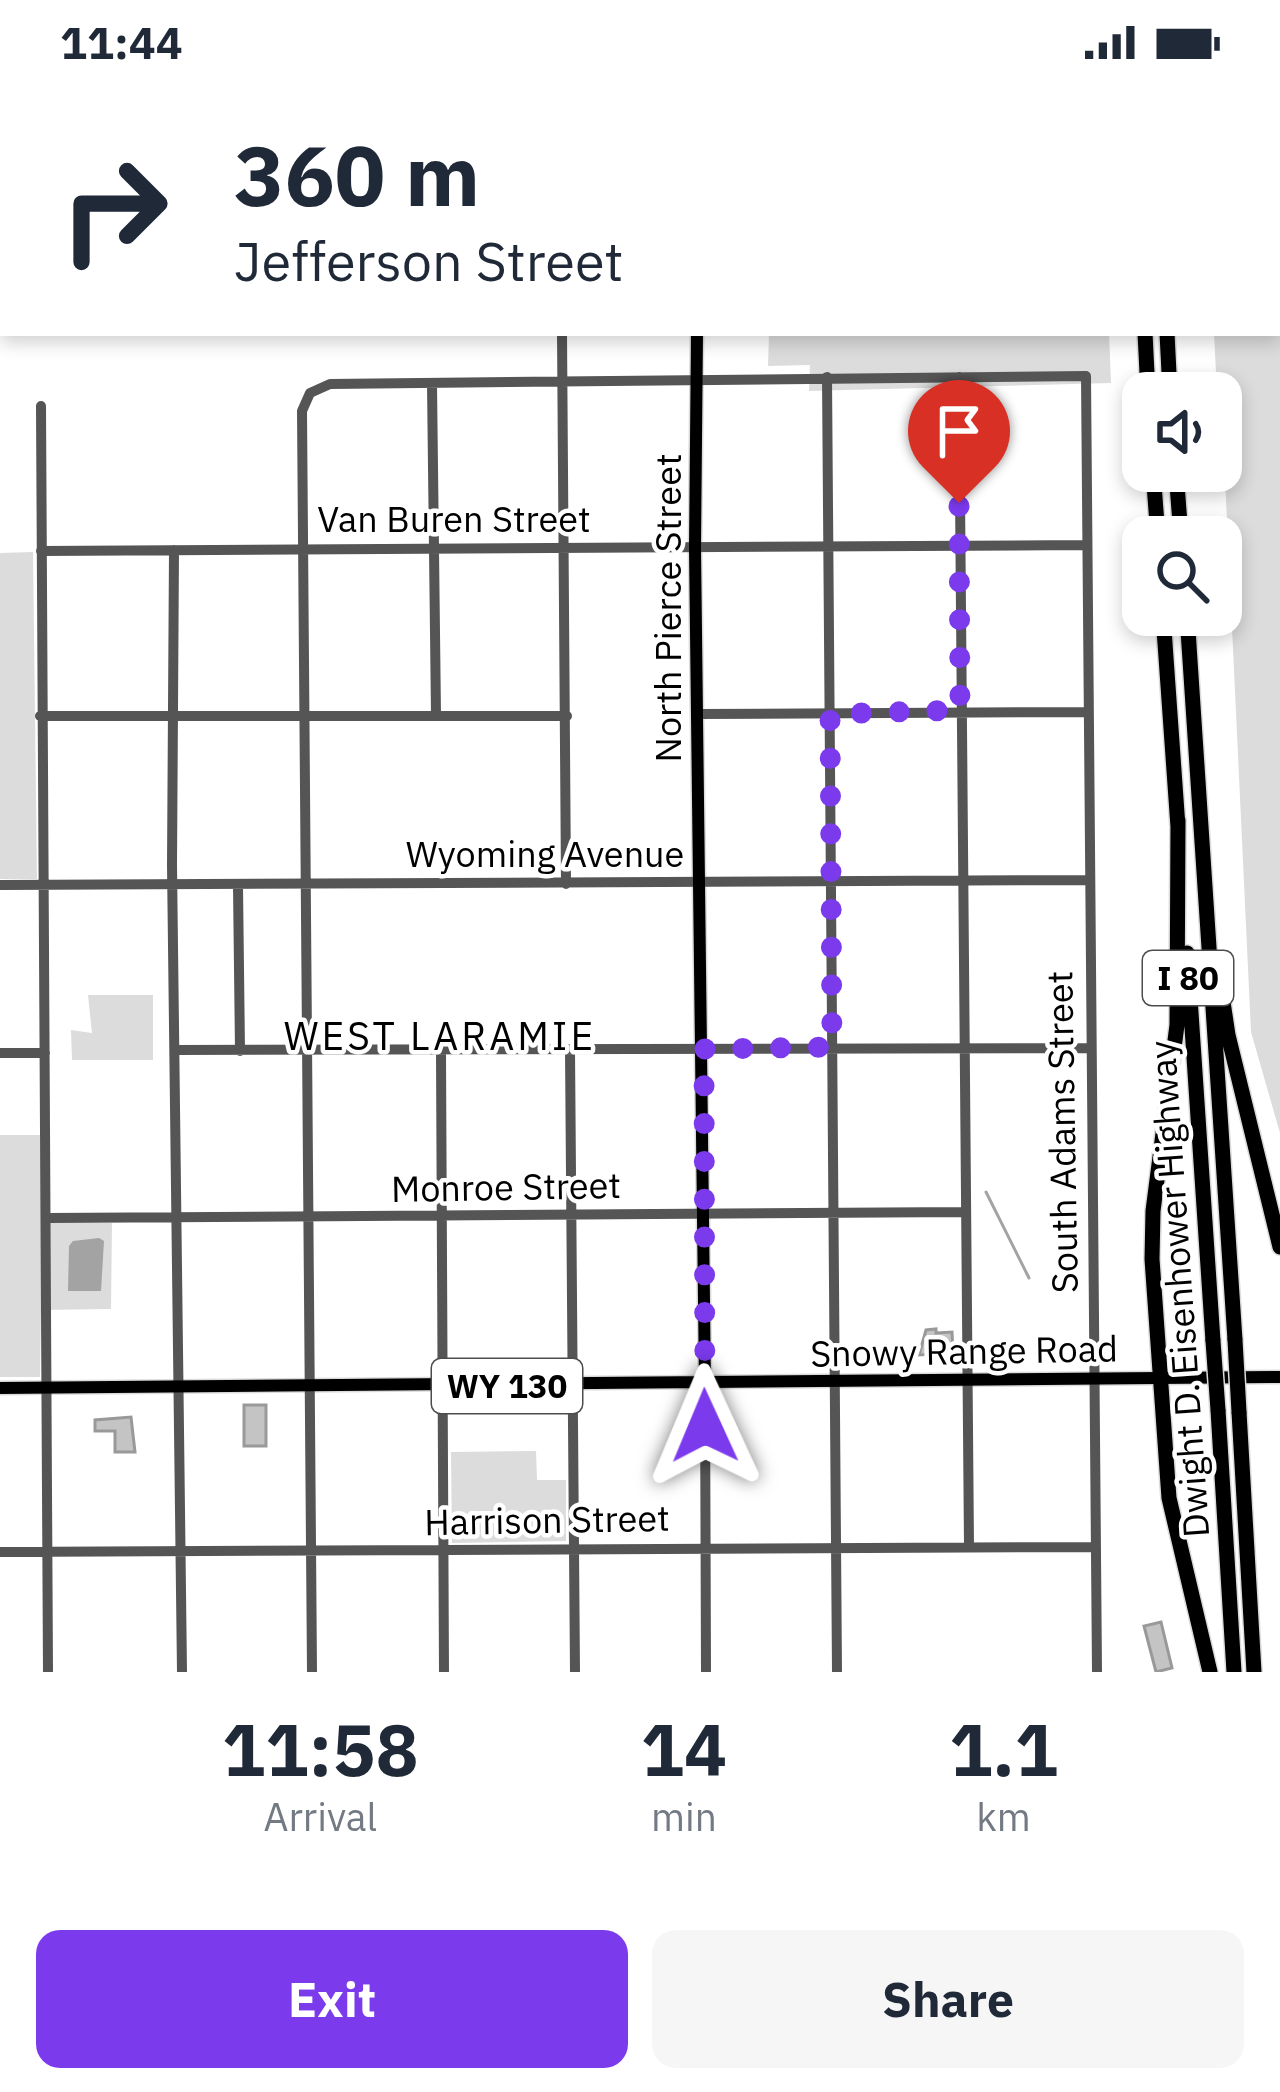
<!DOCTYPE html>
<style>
:root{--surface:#fff;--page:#f6f6f7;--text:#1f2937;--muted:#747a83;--accent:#7c3aed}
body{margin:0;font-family:"IBM Plex Sans",sans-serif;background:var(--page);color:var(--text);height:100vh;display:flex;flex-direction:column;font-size:45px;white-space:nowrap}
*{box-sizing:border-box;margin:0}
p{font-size:39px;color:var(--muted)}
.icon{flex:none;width:66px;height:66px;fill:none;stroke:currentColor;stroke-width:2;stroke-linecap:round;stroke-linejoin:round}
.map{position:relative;height:1588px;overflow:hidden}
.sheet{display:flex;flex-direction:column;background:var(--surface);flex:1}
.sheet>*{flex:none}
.banner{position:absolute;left:0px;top:0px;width:1281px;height:252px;box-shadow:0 6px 18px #0003;background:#fff;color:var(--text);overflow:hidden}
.buttons{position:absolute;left:1122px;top:288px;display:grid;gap:24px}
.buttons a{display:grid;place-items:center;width:120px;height:120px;border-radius:24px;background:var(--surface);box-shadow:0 6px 18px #0003;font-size:60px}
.pin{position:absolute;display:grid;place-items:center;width:102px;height:102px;color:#fff;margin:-123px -51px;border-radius:50% 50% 50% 0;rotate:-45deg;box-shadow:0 0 12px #0007}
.pin .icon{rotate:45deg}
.me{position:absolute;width:132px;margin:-66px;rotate:359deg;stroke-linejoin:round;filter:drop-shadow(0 0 9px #0008)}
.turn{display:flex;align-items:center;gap:42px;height:252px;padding:0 36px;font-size:54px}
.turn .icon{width:156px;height:156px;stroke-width:2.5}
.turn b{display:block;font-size:84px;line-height:102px}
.eta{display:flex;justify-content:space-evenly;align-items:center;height:204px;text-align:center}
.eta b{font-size:72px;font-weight:700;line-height:84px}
.primary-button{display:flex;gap:24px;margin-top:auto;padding:24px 36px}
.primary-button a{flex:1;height:138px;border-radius:24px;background:var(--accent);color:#fff;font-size:48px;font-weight:700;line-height:138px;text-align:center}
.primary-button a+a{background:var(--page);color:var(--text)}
.status{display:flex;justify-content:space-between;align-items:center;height:84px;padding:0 60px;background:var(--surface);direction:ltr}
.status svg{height:33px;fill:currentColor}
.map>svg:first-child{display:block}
.green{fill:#dcdcdc}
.water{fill:#a3a3a3}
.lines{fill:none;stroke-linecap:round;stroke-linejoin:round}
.stream{stroke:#a3a3a3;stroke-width:3}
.building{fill:#c4c4c4;stroke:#999;stroke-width:3}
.major-casing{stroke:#dbdbdb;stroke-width:15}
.highway-casing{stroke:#dbdbdb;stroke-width:18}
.minor{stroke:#555;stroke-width:10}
.major{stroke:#000;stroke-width:12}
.highway{stroke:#000;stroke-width:15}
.highway-bridge-casing{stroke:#dbdbdb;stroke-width:18;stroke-linecap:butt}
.highway-bridge{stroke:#000;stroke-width:15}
.route{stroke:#7c3aed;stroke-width:21;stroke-dasharray:0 37.8}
.labels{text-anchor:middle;stroke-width:9;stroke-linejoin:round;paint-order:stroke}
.shield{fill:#fff;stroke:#4c4c4c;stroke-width:3}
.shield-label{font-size:33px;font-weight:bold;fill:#000}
.street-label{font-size:36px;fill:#000;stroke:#fff}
.neighbourhood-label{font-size:39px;letter-spacing:3px;fill:#000;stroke:#fff}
</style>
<div class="status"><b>11:44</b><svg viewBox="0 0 49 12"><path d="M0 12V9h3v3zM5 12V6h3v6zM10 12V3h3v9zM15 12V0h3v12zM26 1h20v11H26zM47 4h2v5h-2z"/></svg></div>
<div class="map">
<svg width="1280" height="1588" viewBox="0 0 1280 1588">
<rect width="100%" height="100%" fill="#fff"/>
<!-- green -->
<path class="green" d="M1200,0H1280V1049L1251,948L1221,309H1217L1214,249H1278V3Z
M769,249H1109L1111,299L809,307L810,281L768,282Z
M33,468L37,795H0V469Z
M88,911H153V976H72L71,946L92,949Z
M0,1051H40L44,1138L112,1139L111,1225L41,1226L40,1293H0Z
M536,1367L537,1396H566V1457L452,1459L451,1368Z"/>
<!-- water -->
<path class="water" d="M99,1154L104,1157L101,1207H68L69,1162L73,1157Z"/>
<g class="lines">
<!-- stream -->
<path class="stream" d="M986,1108L1029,1194"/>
</g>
<!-- building -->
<path class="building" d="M936,1245V1249L952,1248L953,1269L919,1271L926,1246Z
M244,1321H266V1362H244Z
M131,1333L135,1368H115V1347H95V1336Z
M1161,1538L1172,1584L1156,1588L1144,1542Z"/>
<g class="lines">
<!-- major casing -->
<g class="major-casing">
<path id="major" d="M692,0V3
M697,249L695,464L705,1301
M0,1304L1280,1293"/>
</g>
<!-- highway casing -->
<g class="highway-casing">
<path id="highway" d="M1129,0V3
M1150,0V3
M1145,249L1148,309
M1167,249L1170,309
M1153,387L1158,453
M1176,387L1181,453
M1163,531L1178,743
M1187,531L1235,1256
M1178,736L1177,941L1153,1127L1152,1175L1169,1414L1210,1588
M1187,869L1213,1257
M1219,891L1228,951L1280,1163
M1218,1326L1234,1588
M1239,1328L1254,1588"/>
</g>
<!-- minor -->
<path class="minor" d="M562,249L566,800
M827,293L837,1588
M959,293L969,1463
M432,300L436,631
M41,322L48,1588
M174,466L172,781L182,1588
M41,467L1084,461
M698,630L1087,628
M40,632H567
M0,801L1090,796
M238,802L240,967
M176,966L1090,964
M570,966L575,1588
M0,969H45
M441,969L444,1588
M48,1134L965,1128
M705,1301L706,1588
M0,1468L1095,1463
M312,1588L302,327L310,309L330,300L1086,292L1097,1588"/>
<!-- major -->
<use href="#major" class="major"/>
<!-- highway -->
<use href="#highway" class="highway"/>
<!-- highway-bridge casing -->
<g class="highway-bridge-casing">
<path id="highway-bridge" d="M1235,1256L1239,1328
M1213,1257L1218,1326"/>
</g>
<!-- highway-bridge -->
<use href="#highway-bridge" class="highway-bridge"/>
</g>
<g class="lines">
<!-- route -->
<path class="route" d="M705,1342L704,965L832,963L830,630L960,626L959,419"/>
</g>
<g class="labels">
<!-- shield labels -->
<g class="shield">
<rect x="1143" y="867" width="90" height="54" rx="9"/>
<rect x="432" y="1275" width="150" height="54" rx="9"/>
</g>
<g class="shield-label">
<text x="1188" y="906">I 80</text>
<text x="507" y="1314">WY 130</text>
</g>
<!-- street labels -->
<g class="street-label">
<text x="454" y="448">Van Buren Street</text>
<text transform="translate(668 524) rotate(-90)" y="13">North Pierce Street</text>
<text x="545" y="783">Wyoming Avenue</text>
<text transform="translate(1062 1048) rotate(-91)" y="13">South Adams Street</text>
<text transform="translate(506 1103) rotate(-1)" y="13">Monroe Street</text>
<text transform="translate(1179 1205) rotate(-94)" y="13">Dwight D. Eisenhower Highway</text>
<text transform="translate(964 1267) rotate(-1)" y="13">Snowy Range Road</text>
<text transform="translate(547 1436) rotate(-1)" y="13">Harrison Street</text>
</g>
<!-- neighbourhood labels -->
<g class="neighbourhood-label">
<text x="440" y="966">WEST LARAMIE</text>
</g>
</g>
</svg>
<div class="buttons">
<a><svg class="icon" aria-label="sound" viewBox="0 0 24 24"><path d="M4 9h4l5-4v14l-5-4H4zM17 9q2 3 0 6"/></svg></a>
<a><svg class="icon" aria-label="search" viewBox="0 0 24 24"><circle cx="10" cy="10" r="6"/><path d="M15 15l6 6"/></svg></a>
</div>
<div class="pin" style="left:959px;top:419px;background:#d93025"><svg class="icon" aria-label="arrive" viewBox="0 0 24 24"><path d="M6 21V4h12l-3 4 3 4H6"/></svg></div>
<svg class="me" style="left:705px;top:1342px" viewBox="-20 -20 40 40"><path d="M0-17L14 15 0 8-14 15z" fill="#7c3aed" stroke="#fff" stroke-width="4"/></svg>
<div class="banner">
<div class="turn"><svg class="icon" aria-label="right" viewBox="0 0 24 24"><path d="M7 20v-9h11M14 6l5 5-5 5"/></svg><div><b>360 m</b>Jefferson Street</div></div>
</div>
</div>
<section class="sheet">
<div class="eta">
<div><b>11:58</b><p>Arrival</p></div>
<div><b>14</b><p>min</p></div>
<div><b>1.1</b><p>km</p></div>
</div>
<div class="primary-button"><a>Exit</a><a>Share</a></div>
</section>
